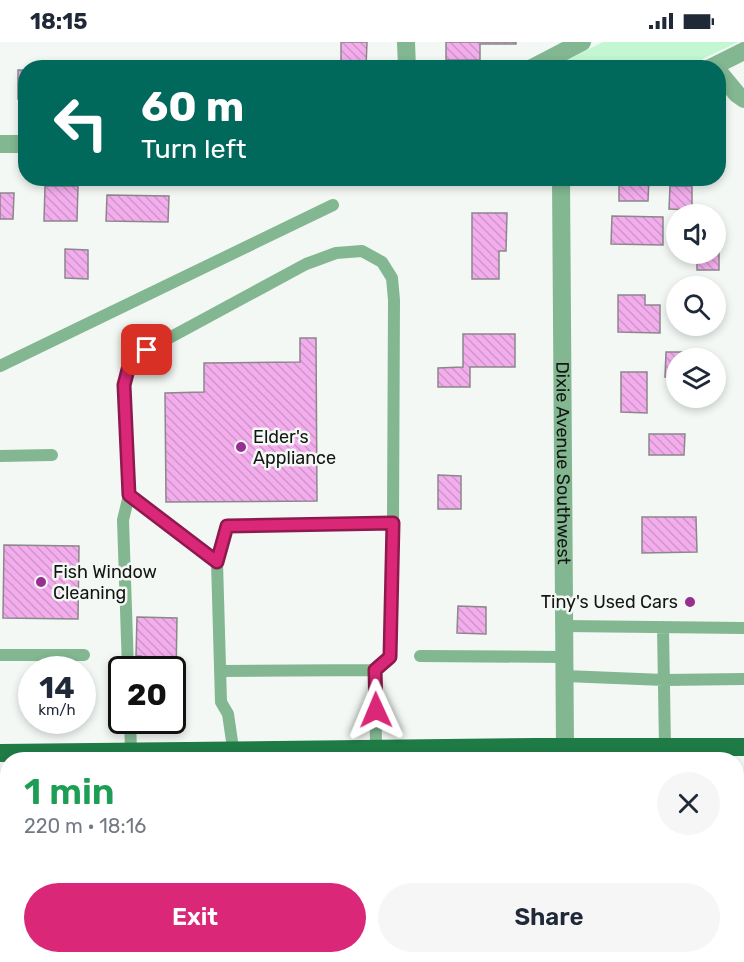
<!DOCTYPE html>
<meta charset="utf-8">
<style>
:root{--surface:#fff;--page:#f6f6f7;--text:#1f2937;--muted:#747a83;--accent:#db2777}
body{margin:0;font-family:Rubik,sans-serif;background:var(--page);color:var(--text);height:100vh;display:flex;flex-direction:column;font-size:22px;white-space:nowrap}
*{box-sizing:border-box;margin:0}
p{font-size:20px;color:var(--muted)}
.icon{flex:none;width:33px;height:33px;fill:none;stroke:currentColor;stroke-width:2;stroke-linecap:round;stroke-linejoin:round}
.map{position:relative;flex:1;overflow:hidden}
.details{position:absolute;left:0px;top:710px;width:744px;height:212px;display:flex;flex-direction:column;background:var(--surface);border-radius:24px 24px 0 0;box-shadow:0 3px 9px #0003}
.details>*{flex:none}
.hud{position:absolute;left:18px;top:18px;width:708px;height:126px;border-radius:24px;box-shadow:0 3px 9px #0003;background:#00695c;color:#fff;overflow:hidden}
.controls{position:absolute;left:666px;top:162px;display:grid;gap:12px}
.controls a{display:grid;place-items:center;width:60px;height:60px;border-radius:50%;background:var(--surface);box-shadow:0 3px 9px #0003;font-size:30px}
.speed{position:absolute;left:18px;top:614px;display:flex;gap:12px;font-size:30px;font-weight:700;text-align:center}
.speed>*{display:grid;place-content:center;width:78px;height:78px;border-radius:50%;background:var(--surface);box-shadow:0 3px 9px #0003;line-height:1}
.speed small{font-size:15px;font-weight:400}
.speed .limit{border:3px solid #111;border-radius:9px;background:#fff;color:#111}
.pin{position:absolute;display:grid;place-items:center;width:51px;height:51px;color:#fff;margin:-26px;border-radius:12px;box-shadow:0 3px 9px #0006}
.me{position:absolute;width:66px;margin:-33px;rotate:359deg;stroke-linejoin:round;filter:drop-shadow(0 0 4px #0008)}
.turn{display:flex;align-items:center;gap:21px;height:126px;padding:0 24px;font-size:27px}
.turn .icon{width:78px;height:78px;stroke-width:2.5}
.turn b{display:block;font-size:42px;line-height:51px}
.round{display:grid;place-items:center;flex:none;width:63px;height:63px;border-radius:32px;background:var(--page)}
.head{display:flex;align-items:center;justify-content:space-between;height:102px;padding:0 24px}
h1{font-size:36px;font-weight:600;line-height:45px;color:#1e9e55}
.cta{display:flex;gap:12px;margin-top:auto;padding:12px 24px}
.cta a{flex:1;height:69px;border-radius:36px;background:var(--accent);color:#fff;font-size:24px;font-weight:600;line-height:69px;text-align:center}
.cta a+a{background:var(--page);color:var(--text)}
.status{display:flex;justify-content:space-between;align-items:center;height:42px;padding:0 30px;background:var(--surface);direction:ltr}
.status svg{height:16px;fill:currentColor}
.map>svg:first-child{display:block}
.park{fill:#c3f7d1}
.building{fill:url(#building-back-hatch);stroke:#8b878a;stroke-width:1.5}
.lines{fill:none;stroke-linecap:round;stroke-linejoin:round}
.service{stroke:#82b791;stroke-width:12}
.minor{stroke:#82b791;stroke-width:18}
.primary{stroke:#1f7b46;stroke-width:18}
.route-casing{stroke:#8e194d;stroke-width:15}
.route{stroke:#db2777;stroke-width:10}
.poi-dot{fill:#972e92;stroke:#f3f8f4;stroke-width:2}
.labels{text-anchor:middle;stroke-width:5;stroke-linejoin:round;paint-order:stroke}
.poi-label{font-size:18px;fill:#141614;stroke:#f3f8f4;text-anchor:start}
.street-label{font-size:18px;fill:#141614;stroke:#f3f8f4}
</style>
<div class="status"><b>18:15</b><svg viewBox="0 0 49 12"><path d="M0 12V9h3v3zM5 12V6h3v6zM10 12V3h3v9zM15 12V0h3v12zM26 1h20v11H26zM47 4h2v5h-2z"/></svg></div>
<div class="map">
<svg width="744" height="920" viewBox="0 0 744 920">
<defs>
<pattern id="building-back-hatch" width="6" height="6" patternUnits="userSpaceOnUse" patternTransform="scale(1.5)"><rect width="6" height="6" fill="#f3aded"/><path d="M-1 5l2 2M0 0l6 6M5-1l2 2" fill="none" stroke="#cf94ca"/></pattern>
</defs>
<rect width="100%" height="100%" fill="#f3f8f4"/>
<!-- park -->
<path class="park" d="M603,0H738L686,25L557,26V23Z"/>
<!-- building -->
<path class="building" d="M341,0H367L366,26H341Z
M446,0H516V2H480V18H446Z
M18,28H26V57H18Z
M619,136H649L648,159H619Z
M45,144H78L77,179H44Z
M670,144H692V168L669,167Z
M0,151H14L13,177H0Z
M107,153L169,154L168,180L106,179Z
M472,171H507L506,209H499V237H472Z
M612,174L663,175V203L611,202Z
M65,207L88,208V237L65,236Z
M716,207H719V228H697V212H716Z
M618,253H645V263H660V291L618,290Z
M463,292H515V325H470V345H438V326L463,325Z
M300,296H316L317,459L166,460L165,351L204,350V321L300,320Z
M666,310H698V316H676V336L665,335Z
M621,330H647V371L621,370Z
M649,392H685L684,413H649Z
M438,433L461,434V467H438Z
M642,475H696L697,510L642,511Z
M4,503L79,504L78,577L3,576Z
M458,564L486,565V592L457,591Z
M137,575L177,576L176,635H172V627H141V614H136Z
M8,914H57V920H8Z"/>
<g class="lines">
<!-- service -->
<path class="service" d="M0,324L333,163
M0,414L52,413
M129,453L124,343L130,320L147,308L306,222L336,211L362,209L382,220L392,236L394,258L393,481
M564,584L744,586
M663,585L665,705
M0,613H84
M420,614L564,615
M128,627L123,478L129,453L217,520
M222,629L375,628
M565,634L664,638L744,637
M130,678L131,709
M234,713L228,672L221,660L217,520L227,484L393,481L390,615L375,628L376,707
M0,846H8
M480,914V920
M539,914V920
M703,914V920
M90,920V914
M159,920V914"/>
<!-- minor -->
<g class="minor">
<path d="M406,0L407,26"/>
<path d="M532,26L582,0"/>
<path d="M710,26L744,9"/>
<path d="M718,29L737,52L744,57"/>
<path d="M0,102H26"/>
<path id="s1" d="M561,136L565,705"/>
</g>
<!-- primary -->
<path class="primary" d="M0,711L536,705H744"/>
</g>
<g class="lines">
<!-- route casing -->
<g class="route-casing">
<path id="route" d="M147,308L130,320L124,343L129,453L217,520L227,484L393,481L390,615L375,628L376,668"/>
</g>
<!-- route -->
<use href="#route" class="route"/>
</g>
<!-- markers -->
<g class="poi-dot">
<circle cx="241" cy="405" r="6"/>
<circle cx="41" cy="540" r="6"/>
<circle cx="690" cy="560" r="6"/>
</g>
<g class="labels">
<!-- poi labels -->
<g class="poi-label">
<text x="253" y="401">Elder's<tspan x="253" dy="21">Appliance</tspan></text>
<text x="53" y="536">Fish Window<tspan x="53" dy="21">Cleaning</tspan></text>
<text x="678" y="566" text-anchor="end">Tiny's Used Cars</text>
</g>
<!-- street labels -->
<g class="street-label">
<text dy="6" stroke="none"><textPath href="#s1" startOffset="285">Dixie Avenue Southwest</textPath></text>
</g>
</g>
</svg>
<div class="controls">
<a><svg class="icon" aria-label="sound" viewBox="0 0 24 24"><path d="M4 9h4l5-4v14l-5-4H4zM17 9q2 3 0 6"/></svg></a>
<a><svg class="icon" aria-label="search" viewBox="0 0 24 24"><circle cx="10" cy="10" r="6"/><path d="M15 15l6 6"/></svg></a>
<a><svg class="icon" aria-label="layers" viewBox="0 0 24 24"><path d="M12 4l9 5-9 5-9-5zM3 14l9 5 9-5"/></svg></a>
</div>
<div class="speed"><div>14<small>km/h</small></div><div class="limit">20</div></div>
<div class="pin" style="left:147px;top:308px;background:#d93025"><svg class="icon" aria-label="arrive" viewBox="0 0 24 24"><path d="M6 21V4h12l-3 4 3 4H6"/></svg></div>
<svg class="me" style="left:376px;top:668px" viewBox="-20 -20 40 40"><path d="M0-17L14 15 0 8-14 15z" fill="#db2777" stroke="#fff" stroke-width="4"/></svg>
<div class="hud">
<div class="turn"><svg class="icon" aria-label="left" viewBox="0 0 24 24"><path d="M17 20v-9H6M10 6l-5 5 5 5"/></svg><div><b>60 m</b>Turn left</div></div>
</div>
<section class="details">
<div class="head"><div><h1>1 min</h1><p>220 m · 18:16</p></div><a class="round"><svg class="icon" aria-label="close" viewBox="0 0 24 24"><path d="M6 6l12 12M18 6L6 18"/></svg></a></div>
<div class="cta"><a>Exit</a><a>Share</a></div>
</section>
</div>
